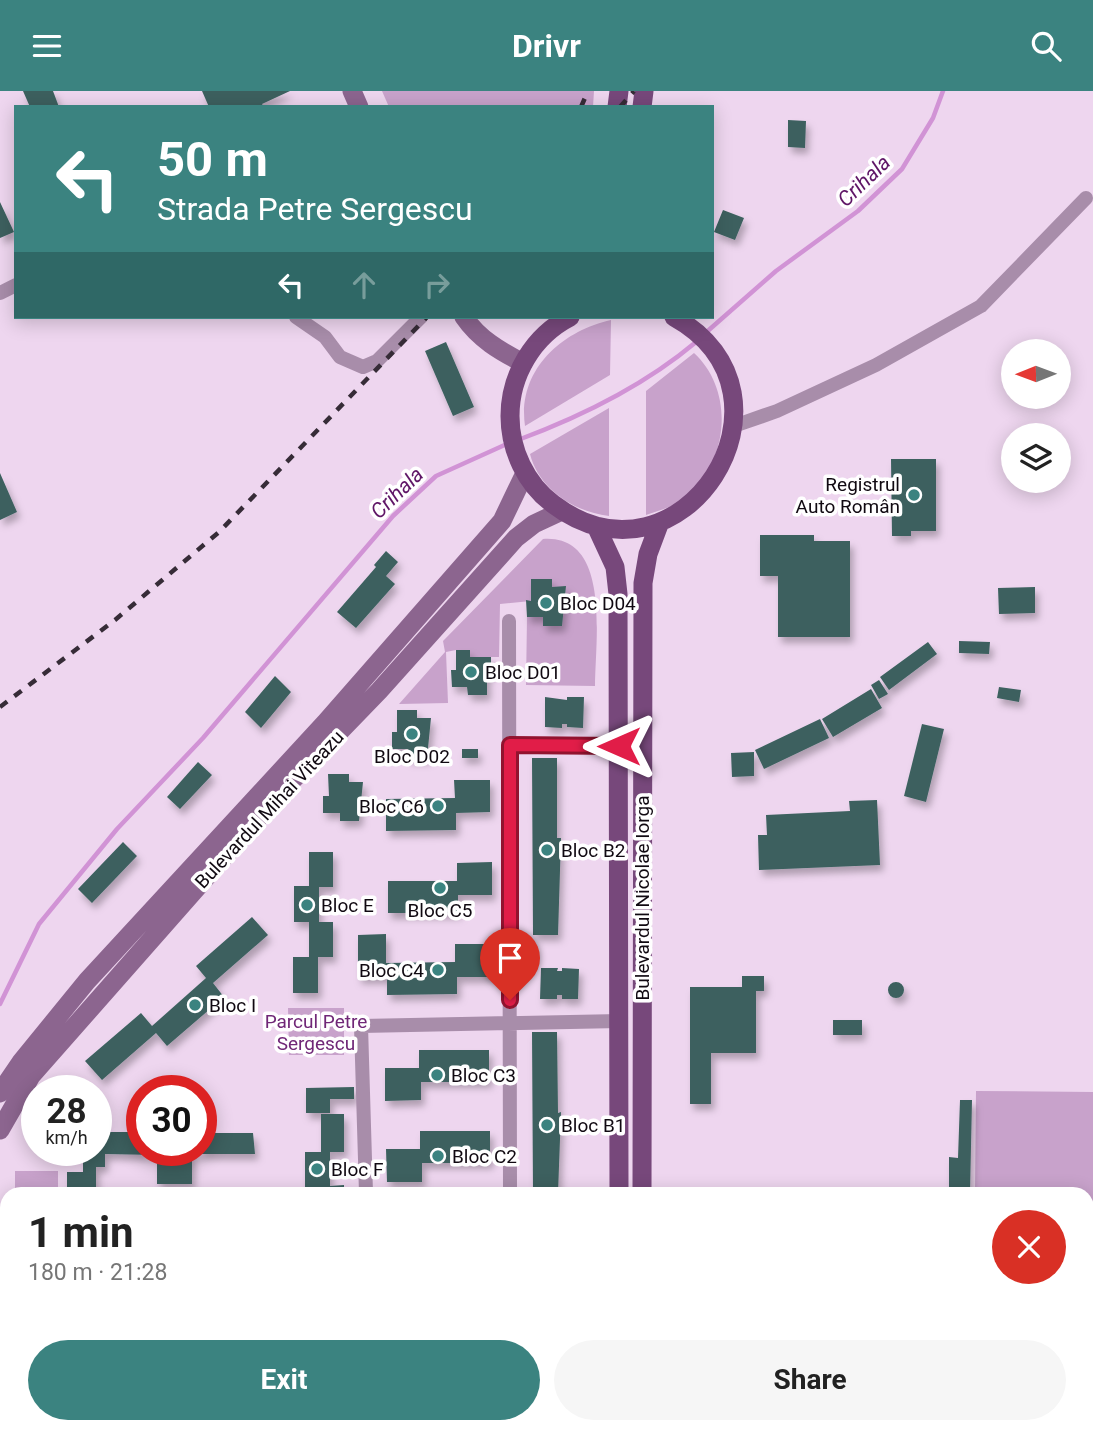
<!DOCTYPE html>
<meta charset="utf-8">
<style>
:root{--surface:#fff;--page:#f6f6f6;--text:#222;--muted:#767676;--accent:#3b8380}
body{margin:0;font-family:Roboto,sans-serif;background:var(--page);color:var(--text);height:100vh;display:flex;flex-direction:column;font-size:26px;white-space:nowrap}
*{box-sizing:border-box;margin:0}
p{font-size:23px;color:var(--muted)}
.icon{flex:none;width:38px;height:38px;fill:none;stroke:currentColor;stroke-width:2;stroke-linecap:round;stroke-linejoin:round}
.map{position:relative;flex:1;overflow:hidden}
.sheet{position:absolute;left:0px;top:1096px;width:1094px;height:247px;display:flex;flex-direction:column;background:var(--surface);border-radius:21px 21px 0 0;box-shadow:0 4px 18px #0003}
.sheet>*{flex:none}
.banner{position:absolute;left:14px;top:14px;width:700px;height:214px;border-radius:0px;box-shadow:0 4px 18px #0003;background:#3b8380;color:#fff;overflow:hidden}
.needle{width:46px;rotate:269deg}
.controls{position:absolute;left:1001px;top:248px;display:grid;gap:14px}
.controls a{display:grid;place-items:center;width:70px;height:70px;border-radius:50%;background:var(--surface);box-shadow:0 4px 18px #0003;font-size:35px}
.speed{position:absolute;left:21px;top:984px;display:flex;gap:14px;font-size:35px;font-weight:700;text-align:center}
.speed>*{display:grid;place-content:center;width:91px;height:91px;border-radius:50%;background:var(--surface);box-shadow:0 4px 18px #0003;line-height:1}
.speed small{font-size:18px;font-weight:400}
.speed .limit{border:10px solid #d22;background:#fff;color:#111}
.pin{position:absolute;display:grid;place-items:center;width:60px;height:60px;color:#fff;margin:-72px -30px;border-radius:50% 50% 50% 0;rotate:-45deg;box-shadow:0 0 7px #0007}
.pin .icon{rotate:45deg}
.me{position:absolute;width:77px;margin:-38px;rotate:270deg;stroke-linejoin:round;filter:drop-shadow(0 0 5px #0008)}
.turn{display:flex;align-items:center;gap:24px;height:147px;padding:0 28px;font-size:32px}
.turn .icon{width:91px;height:91px;stroke-width:2.5}
.turn b{display:block;font-size:49px;line-height:60px}
.lanes{display:flex;align-items:center;height:66px;padding:0 28px;background:#0003;justify-content:center;gap:35px;direction:ltr}
.lanes .off{opacity:.35}
.round{display:grid;place-items:center;flex:none;width:74px;height:74px;border-radius:37px;background:var(--page)}
.summary{display:flex;align-items:center;justify-content:space-between;height:119px;padding:0 28px}
h1{font-size:42px;font-weight:700;line-height:52px}
.primary-button{display:flex;gap:14px;margin-top:auto;padding:14px 28px}
.primary-button a{flex:1;height:80px;border-radius:42px;background:var(--accent);color:#fff;font-size:28px;font-weight:700;line-height:80px;text-align:center}
.primary-button a+a{background:var(--page);color:var(--text)}
header{display:flex;justify-content:space-between;align-items:center;height:91px;padding:0 28px;background:var(--accent);color:#fff;font-size:32px;font-weight:700}
.map>svg:first-child{display:block}
.green{fill:#c8a2cb}
.lines{fill:none;stroke-linecap:round;stroke-linejoin:round}
.stream{stroke:#d193d5;stroke-width:4.5}
.building{fill:#3c615f;filter:url(#shadow)}
.minor{stroke:#a88daa;stroke-width:14}
.secondary{stroke:#8c658f;stroke-width:19}
.primary{stroke:#77487b;stroke-width:19}
.rail{stroke:#362c37;stroke-width:4.5;stroke-dasharray:9 9;stroke-linecap:butt}
.route-casing{stroke:#92132f;stroke-width:18}
.route{stroke:#e11d48;stroke-width:12}
.poi-dot{fill:#3b8380;stroke:#fff;stroke-width:2.5}
.labels{text-anchor:middle;stroke-width:7;stroke-linejoin:round;paint-order:stroke}
.poi-label{font-size:19px;fill:#100911;stroke:#fff;text-anchor:start}
.street-label{font-size:19px;fill:#100911;stroke:#fff}
.park-label{font-size:19px;fill:#702777;stroke:#fff}
.water-label{font-size:21px;font-style:italic;fill:#5f1566;stroke:#fff}
</style>
<header><svg class="icon" aria-label="menu" viewBox="0 0 24 24"><path d="M4 6h16M4 12h16M4 18h16"/></svg>Drivr<svg class="icon" aria-label="search" viewBox="0 0 24 24"><circle cx="10" cy="10" r="6"/><path d="M15 15l6 6"/></svg></header>
<div class="map">
<svg width="1093" height="1342" viewBox="0 0 1093 1342">
<defs>
<filter id="shadow"><feDropShadow dx="3.5" dy="6" stdDeviation="3.5" flood-color="#0004"/></filter>
</defs>
<rect width="100%" height="100%" fill="#eed6ef"/>
<!-- green -->
<path class="green" d="M382,0H594L593,16H389Z
M611,229L610,284L525,335C517,280 561,240 611,229Z
M694,262C735,300 729,370 686,406C675,416 660,419 646,424V300Z
M609,317V425C574,421 539,398 530,363Z
M543,448C612,443 595,550 595,595L526,594L527,526H543V535L566,513L565,496H552L551,488H532L531,510L500,513L499,566H470L456,559L446,561L448,612L399,613L445,561L443,550Z
M288,917H344V964H289Z
M976,1000L1093,1001V1210H1087V1102H975Z
M15,1080H58V1102H15Z"/>
<g class="lines">
<!-- stream -->
<path class="stream" d="M702,245L776,180L858,120L902,78L933,27L943,0
M518,349C580,326 645,294 696,251
M0,913L39,833L117,738L203,647L393,425L436,385L509,352"/>
</g>
<!-- building -->
<path class="building" d="M23,0H53L59,16H30Z
M202,0H290L262,13L264,16H209Z
M788,29L806,30L805,57L788,56Z
M0,111L14,141L0,147Z
M723,119L744,127L735,149L714,141Z
M446,251L474,316L453,325L425,260Z
M891,368H936V440H911V445H892Z
M0,382L17,421L0,429Z
M760,444H814V450H850V546H778V485H760Z
M386,460L398,471L386,485L395,493L356,537L337,521L376,476L374,474Z
M531,488H552V496L566,495L562,535H543V526H527L526,509L531,510Z
M1035,496V522L999,523L998,497Z
M959,550L990,551L989,563L959,562Z
M928,551L937,563L889,599L880,586Z
M456,559H470V566H491V583H487V604H468L467,596H452L451,579H456Z
M275,585L291,601L261,637L245,621Z
M879,589L888,603L879,608L871,594Z
M999,596L1021,599L1019,611L997,607Z
M871,598L882,617L833,646L822,628Z
M545,606L567,609V606H584L583,637L567,636V633H562V637L545,636Z
M397,619H417V627H431L427,667H408V658H392V641H397Z
M820,628L829,647L764,678L755,659Z
M922,633L944,638L926,711L904,705Z
M462,658H478V667H462Z
M754,661V685L732,686L731,662Z
M532,667H557V747H561L558,844H533Z
M198,671L212,684L180,718L167,706Z
M328,683H349V691H363L359,730H340V722H323V705H329Z
M454,689H490V721L456,722V739L386,740V708L455,707Z
M877,709L880,774L759,779L758,744H767L766,724L850,720L849,710Z
M123,751L137,765L92,812L78,798Z
M309,761H333V796H319V831H333V866H318V902H293V866H309V831H294V795H309Z
M492,771V804H458V822H388V790H457V772Z
M252,826L268,844L213,892L224,906L167,955L156,942L102,989L85,970L141,922L152,935L206,887L196,875Z
M386,843V872L455,871V853H490L491,886H457V903L387,904V887H358V844Z
M541,877H558L557,880H562V877L579,878L578,908H562V904H557V908H540Z
M742,885H764V900H756V962H711V1013H690V896H742Z
M888 899a8 8 0 1 1 16 0a8 8 0 1 1-16 0Z
M833,929H862V944H833Z
M532,941H557L558,1022L561,1021L558,1102H533Z
M419,959H489V991H421V1009L385,1010V977H419Z
M354,996V1008H330V1022H306V997Z
M960,1009H972L970,1102H949V1066L958,1067Z
M321,1023H344V1061H330V1095L344,1094V1102H320L319,1098H305V1061H321Z
M420,1040H490V1072H422V1091H387L386,1058H420Z
M96,1041H142V1059H201V1042H253L255,1063H192V1093H157V1064L105,1063V1076H96V1102H67V1081H83V1059H96Z
M0,1228H7V1258H0Z
M468,1335H499V1342H468Z
M980,1335H1028L1029,1342H981Z
M1053,1335H1077L1078,1342H1054Z"/>
<g class="lines">
<!-- minor -->
<path class="minor" d="M0,202L16,194
M296,226L325,246L340,266L363,276L377,270L421,226
M734,335L777,320L876,274L981,215L1086,107
M509,530L510,1102
M510,654L619,655
M366,1102L361,935L620,930
M454,1342V1335"/>
<!-- secondary -->
<path class="secondary" d="M352,0L359,16
M464,226C479,248 500,260 523,272
M0,1002L21,971L87,890L325,632L488,446L502,430L525,382
M0,1039L31,985L283,699L379,600L516,447L534,433L562,420"/>
<!-- primary -->
<path class="primary" d="M617,16L619,0
M642,16L644,0
M570,226C533,245 510,284 510,325C510,359 526,393 553,413C681,510 814,304 674,226
M596,435L615,476L618,503L619,1102
M642,1102L643,492L648,463L660,431
M619,1342V1335
M642,1342V1335"/>
<!-- rail -->
<path class="rail" d="M581,16L588,0
M620,16L634,0
M0,616L115,529L219,441L427,226"/>
</g>
<g class="lines">
<!-- route casing -->
<g class="route-casing">
<path id="route" d="M510,909V654L619,655"/>
</g>
<!-- route -->
<use href="#route" class="route"/>
</g>
<!-- markers -->
<g class="poi-dot">
<circle cx="914" cy="404" r="7"/>
<circle cx="546" cy="512" r="7"/>
<circle cx="471" cy="581" r="7"/>
<circle cx="412" cy="643" r="7"/>
<circle cx="438" cy="715" r="7"/>
<circle cx="547" cy="759" r="7"/>
<circle cx="440" cy="797" r="7"/>
<circle cx="307" cy="814" r="7"/>
<circle cx="438" cy="879" r="7"/>
<circle cx="195" cy="914" r="7"/>
<circle cx="437" cy="984" r="7"/>
<circle cx="547" cy="1034" r="7"/>
<circle cx="438" cy="1065" r="7"/>
<circle cx="317" cy="1078" r="7"/>
</g>
<g class="labels">
<!-- poi labels -->
<g class="poi-label">
<text x="900" y="400" text-anchor="end">Registrul<tspan x="900" dy="22">Auto Român</tspan></text>
<text x="560" y="519">Bloc D04</text>
<text x="485" y="588">Bloc D01</text>
<text x="412" y="672" text-anchor="middle">Bloc D02</text>
<text x="424" y="722" text-anchor="end">Bloc C6</text>
<text x="561" y="766">Bloc B2</text>
<text x="321" y="821">Bloc E</text>
<text x="440" y="826" text-anchor="middle">Bloc C5</text>
<text x="424" y="886" text-anchor="end">Bloc C4</text>
<text x="209" y="921">Bloc I</text>
<text x="451" y="991">Bloc C3</text>
<text x="561" y="1041">Bloc B1</text>
<text x="452" y="1072">Bloc C2</text>
<text x="331" y="1085">Bloc F</text>
</g>
<!-- street labels -->
<g class="street-label">
<text transform="translate(269 718) rotate(-47)" y="7">Bulevardul Mihai Viteazu</text>
<text transform="translate(642 807) rotate(-90)" y="7">Bulevardul Nicolae Iorga</text>
</g>
<!-- park labels -->
<g class="park-label">
<text x="316" y="937">Parcul Petre<tspan x="316" dy="22">Sergescu</tspan></text>
</g>
<!-- water labels -->
<g class="water-label">
<text transform="translate(864 90) rotate(-44)" y="7">Crihala</text>
<text transform="translate(397 402) rotate(-44)" y="7">Crihala</text>
</g>
</g>
</svg>
<div class="controls">
<a><svg class="needle" viewBox="-14 -14 28 28"><path d="M0-13l5 13h-10z" fill="#e53935"/><path d="M0 13l5-13h-10z" fill="#767676"/></svg></a>
<a><svg class="icon" aria-label="layers" viewBox="0 0 24 24"><path d="M12 4l9 5-9 5-9-5zM3 14l9 5 9-5"/></svg></a>
</div>
<div class="speed"><div>28<small>km/h</small></div><div class="limit">30</div></div>
<div class="pin" style="left:510px;top:909px;background:#d93025"><svg class="icon" aria-label="arrive" viewBox="0 0 24 24"><path d="M6 21V4h12l-3 4 3 4H6"/></svg></div>
<svg class="me" style="left:619px;top:655px" viewBox="-20 -20 40 40"><path d="M0-17L14 15 0 8-14 15z" fill="#e11d48" stroke="#fff" stroke-width="4"/></svg>
<div class="banner">
<div class="turn"><svg class="icon" aria-label="left" viewBox="0 0 24 24"><path d="M17 20v-9H6M10 6l-5 5 5 5"/></svg><div><b>50 m</b>Strada Petre Sergescu</div></div>
<div class="lanes"><svg class="icon" aria-label="left" viewBox="0 0 24 24"><path d="M17 20v-9H6M10 6l-5 5 5 5"/></svg><svg class="icon off" aria-label="ahead" viewBox="0 0 24 24"><path d="M12 20V5M6 11l6-6 6 6"/></svg><svg class="icon off" aria-label="right" viewBox="0 0 24 24"><path d="M7 20v-9h11M14 6l5 5-5 5"/></svg></div>
</div>
<section class="sheet">
<div class="summary"><div><h1>1 min</h1><p>180 m · 21:28</p></div><a class="round" style="background:#d93025;color:#fff"><svg class="icon" aria-label="close" viewBox="0 0 24 24"><path d="M6 6l12 12M18 6L6 18"/></svg></a></div>
<div class="primary-button"><a>Exit</a><a>Share</a></div>
</section>
</div>
